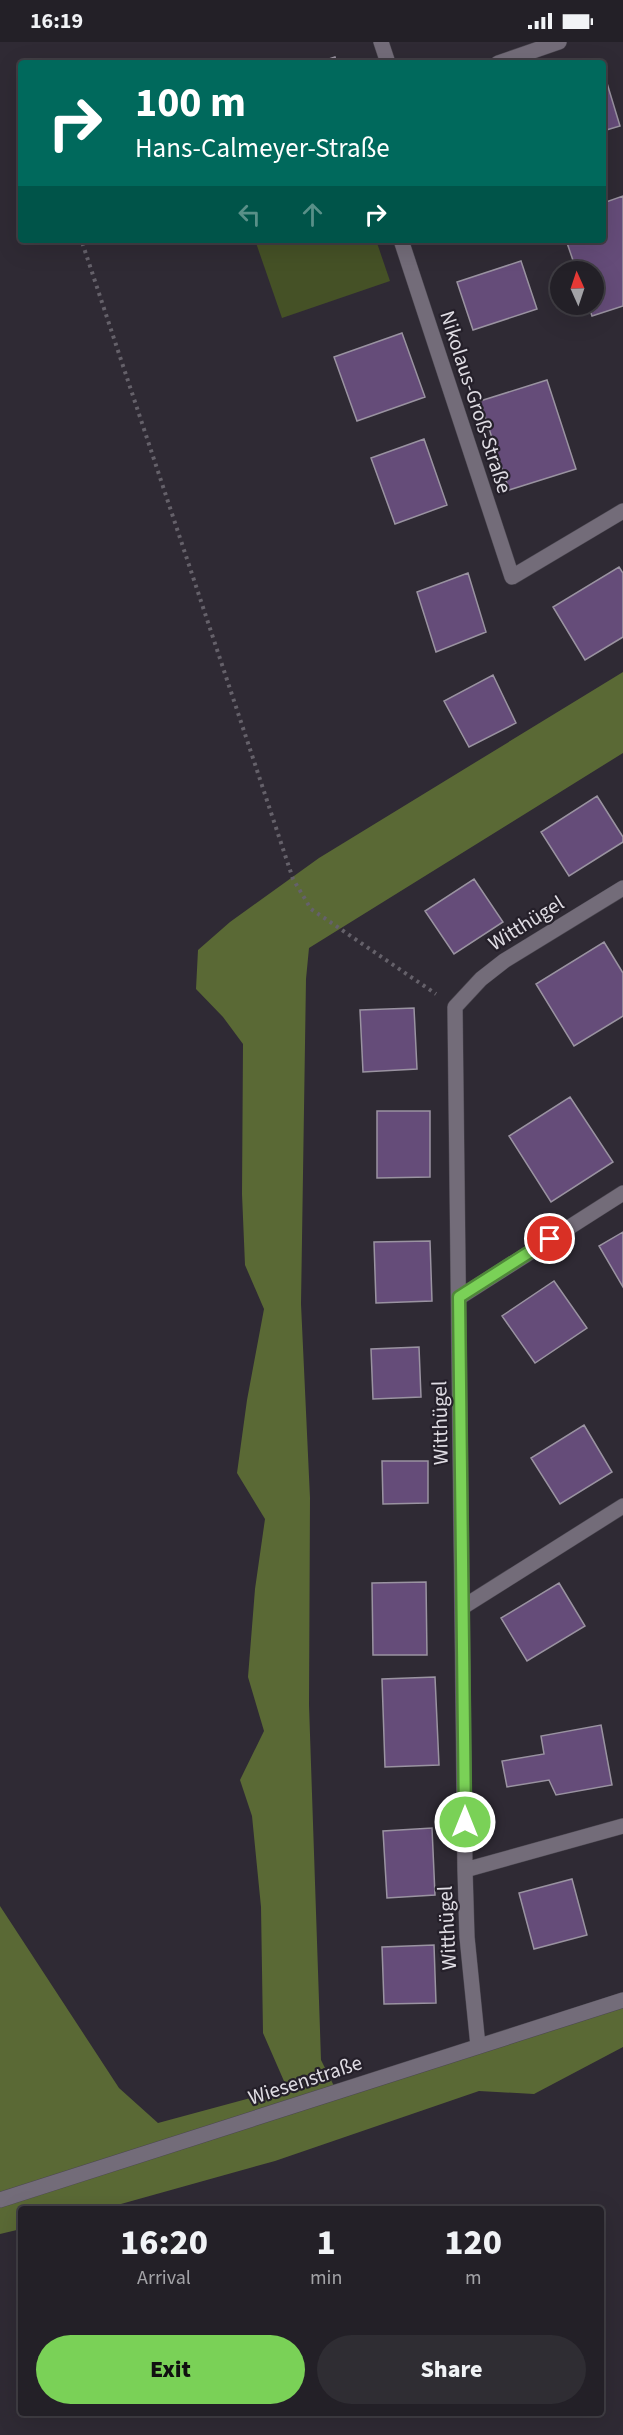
<!DOCTYPE html>
<meta charset="utf-8">
<style>
:root{--surface:#232027;--page:#2f2d33;--text:#f1f3f6;--muted:#a3a3a7;--line:#403e44;--accent:#7ad157}
body{margin:0;font-family:"Source Sans 3",sans-serif;background:var(--page);color:var(--text);height:100vh;display:flex;flex-direction:column;font-size:22px;white-space:nowrap}
*{box-sizing:border-box;margin:0}
p{font-size:20px;color:var(--muted)}
.icon{flex:none;width:33px;height:33px;fill:none;stroke:currentColor;stroke-width:2;stroke-linecap:round;stroke-linejoin:round}
.map{position:relative;flex:1;overflow:hidden}
.drawer{position:absolute;left:18px;top:2164px;width:586px;height:210px;display:flex;flex-direction:column;background:var(--surface);border-radius:6px;box-shadow:0 6px 24px #0002,0 0 0 2px var(--line)}
.drawer>*{flex:none}
.top-card{position:absolute;left:18px;top:18px;width:588px;height:183px;border-radius:6px;box-shadow:0 6px 24px #0002,0 0 0 2px var(--line);background:#00695c;color:#fff;overflow:hidden}
.needle{width:39px;rotate:357deg}
.buttons{position:absolute;left:550px;top:219px;display:grid;gap:12px}
.buttons a{display:grid;place-items:center;width:54px;height:54px;border-radius:50%;background:var(--surface);box-shadow:0 6px 24px #0002,0 0 0 2px var(--line);font-size:30px}
.pin{position:absolute;display:grid;place-items:center;width:51px;height:51px;color:#fff;margin:-26px;border:3px solid #fff;border-radius:50%;box-shadow:0 2px 6px #0007}
.me{position:absolute;width:66px;margin:-33px;rotate:0deg;stroke-linejoin:round;filter:drop-shadow(0 0 4px #0008)}
.turn{display:flex;align-items:center;gap:21px;height:126px;padding:0 18px;font-size:27px}
.turn .icon{width:78px;height:78px;stroke-width:2.5}
.turn b{display:block;font-size:42px;line-height:51px}
.lanes{display:flex;align-items:center;height:57px;padding:0 18px;background:#0003;justify-content:center;gap:30px;direction:ltr}
.lanes .off{opacity:.35}
.eta{display:flex;justify-content:space-evenly;align-items:center;height:102px;text-align:center}
.eta b{font-size:36px;font-weight:800;line-height:42px}
.button{display:flex;gap:12px;margin-top:auto;padding:12px 18px}
.button a{flex:1;height:69px;border-radius:36px;background:var(--accent);color:#111;font-size:24px;font-weight:800;line-height:69px;text-align:center}
.button a+a{background:var(--page);color:var(--text)}
.status{display:flex;justify-content:space-between;align-items:center;height:42px;padding:0 30px;background:var(--surface);direction:ltr}
.status svg{height:16px;fill:currentColor}
.map>svg:first-child{display:block}
.green{fill:#455126}
.forest{fill:#5a6935}
.building{fill:#654c79;stroke:#9a93a1;stroke-width:1.5}
.lines{fill:none;stroke-linecap:round;stroke-linejoin:round}
.minor-casing{stroke:#4b4750;stroke-width:16}
.path{stroke:#65616a;stroke-width:4;stroke-dasharray:3 4.5;stroke-linecap:butt}
.minor{stroke:#736c79;stroke-width:15}
.route-casing{stroke:#4f8839;stroke-width:15}
.route{stroke:#7ad157;stroke-width:10}
.labels{text-anchor:middle;stroke-width:4.5;stroke-linejoin:round;paint-order:stroke}
.street-label{font-size:21px;fill:#dfdce3;stroke:#25202a}
</style>
<div class="status"><b>16:19</b><svg viewBox="0 0 49 12"><path d="M0 12V9h3v3zM5 12V6h3v6zM10 12V3h3v9zM15 12V0h3v12zM26 1h20v11H26zM47 4h2v5h-2z"/></svg></div>
<div class="map">
<svg width="623" height="2393" viewBox="0 0 623 2393">
<rect width="100%" height="100%" fill="#2f2a34"/>
<!-- green -->
<path class="green" d="M255,198H376L390,239L282,276Z"/>
<!-- forest -->
<path class="forest" d="M623,630V711L309,906L306,937L301,1262L310,1456L309,1663L321,2018L337,2050L623,1958V2005L534,2052L479,2049L275,2119L103,2167L21,2168V2187L0,2192V1864L119,2046L158,2081L287,2046L263,1991L261,1865L252,1774L240,1738L264,1689L248,1635L255,1547L265,1477L237,1431L247,1358L264,1267L245,1223L242,1152L243,1002L223,975L196,947L198,908L230,880L319,816Z"/>
<!-- building -->
<path class="building" d="M335,15L337,21H317Z
M603,28L620,84L603,89Z
M623,154V264L592,274L588,262H594V230H577L566,198H603V161Z
M521,219L537,267L473,288L457,240Z
M402,291L425,355L357,379L334,315Z
M547,338L576,427L509,448L480,359Z
M424,397L447,463L395,482L371,416Z
M619,525L623,531V595L585,618L553,565Z
M468,531L486,590L436,610L417,550Z
M493,633L516,681L469,705L444,659Z
M597,754L623,795V800L569,834L541,790Z
M474,837L503,880L454,912L425,869Z
M604,900L623,931V974L574,1004L536,942Z
M414,966L417,1027L363,1030L360,968Z
M570,1055L613,1120L551,1160L509,1094Z
M377,1069H430V1135L377,1136Z
M623,1190V1245L599,1204Z
M430,1199L432,1259L376,1261L374,1200Z
M554,1239L587,1286L535,1321L502,1274Z
M419,1305L421,1355L373,1357L371,1307Z
M584,1383L612,1430L560,1462L531,1416Z
M382,1419H428V1461L383,1462Z
M426,1540L427,1613H373L372,1541Z
M559,1541L585,1584L527,1619L501,1576Z
M435,1635L439,1723L385,1725L382,1637Z
M601,1683L612,1743L556,1753L549,1738L507,1745L502,1719L544,1712L541,1694Z
M432,1786L435,1853L387,1856L383,1789Z
M572,1837L587,1893L534,1907L519,1851Z
M434,1903L436,1961L384,1962L382,1905Z"/>
<g class="lines">
<!-- minor casing -->
<g class="minor-casing">
<path id="minor" d="M381,0L388,21
M498,21L559,0
M401,198L512,535L623,469
M460,1255L623,1151
M463,1565L623,1464
M465,1828L623,1784
M478,2004L467,1895L465,1828L455,965L481,937L504,919L623,846
M0,2158L623,1958"/>
</g>
<!-- path -->
<path class="path" d="M88,198L82,200L293,837L311,867L436,952"/>
<!-- minor -->
<use href="#minor" class="minor"/>
</g>
<g class="lines">
<!-- route casing -->
<g class="route-casing">
<path id="route" d="M465,1780L459,1255L550,1197"/>
</g>
<!-- route -->
<use href="#route" class="route"/>
</g>
<g class="labels">
<!-- street labels -->
<g class="street-label">
<text transform="translate(476 360) rotate(72)" y="7">Nikolaus-Groß-Straße</text>
<text transform="translate(526 881) rotate(-32)" y="7">Witthügel</text>
<text transform="translate(440 1381) rotate(-91)" y="7">Witthügel</text>
<text transform="translate(447 1886) rotate(-93)" y="7">Witthügel</text>
<text transform="translate(305 2038) rotate(-18)" y="7">Wiesenstraße</text>
</g>
</g>
</svg>
<div class="buttons">
<a><svg class="needle" viewBox="-14 -14 28 28"><path d="M0-13l5 13h-10z" fill="#e53935"/><path d="M0 13l5-13h-10z" fill="#a3a3a7"/></svg></a>
</div>
<div class="pin" style="left:550px;top:1197px;background:#d93025"><svg class="icon" aria-label="arrive" viewBox="0 0 24 24"><path d="M6 21V4h12l-3 4 3 4H6"/></svg></div>
<svg class="me" style="left:465px;top:1780px" viewBox="-20 -20 40 40"><circle r="17" fill="#7ad157" stroke="#fff" stroke-width="3"/><path d="M0-11L8 9 0 5-8 9z" fill="#fff"/></svg>
<div class="top-card">
<div class="turn"><svg class="icon" aria-label="right" viewBox="0 0 24 24"><path d="M7 20v-9h11M14 6l5 5-5 5"/></svg><div><b>100 m</b>Hans-Calmeyer-Straße</div></div>
<div class="lanes"><svg class="icon off" aria-label="left" viewBox="0 0 24 24"><path d="M17 20v-9H6M10 6l-5 5 5 5"/></svg><svg class="icon off" aria-label="ahead" viewBox="0 0 24 24"><path d="M12 20V5M6 11l6-6 6 6"/></svg><svg class="icon" aria-label="right" viewBox="0 0 24 24"><path d="M7 20v-9h11M14 6l5 5-5 5"/></svg></div>
</div>
<section class="drawer">
<div class="eta">
<div><b>16:20</b><p>Arrival</p></div>
<div><b>1</b><p>min</p></div>
<div><b>120</b><p>m</p></div>
</div>
<div class="button"><a>Exit</a><a>Share</a></div>
</section>
</div>
